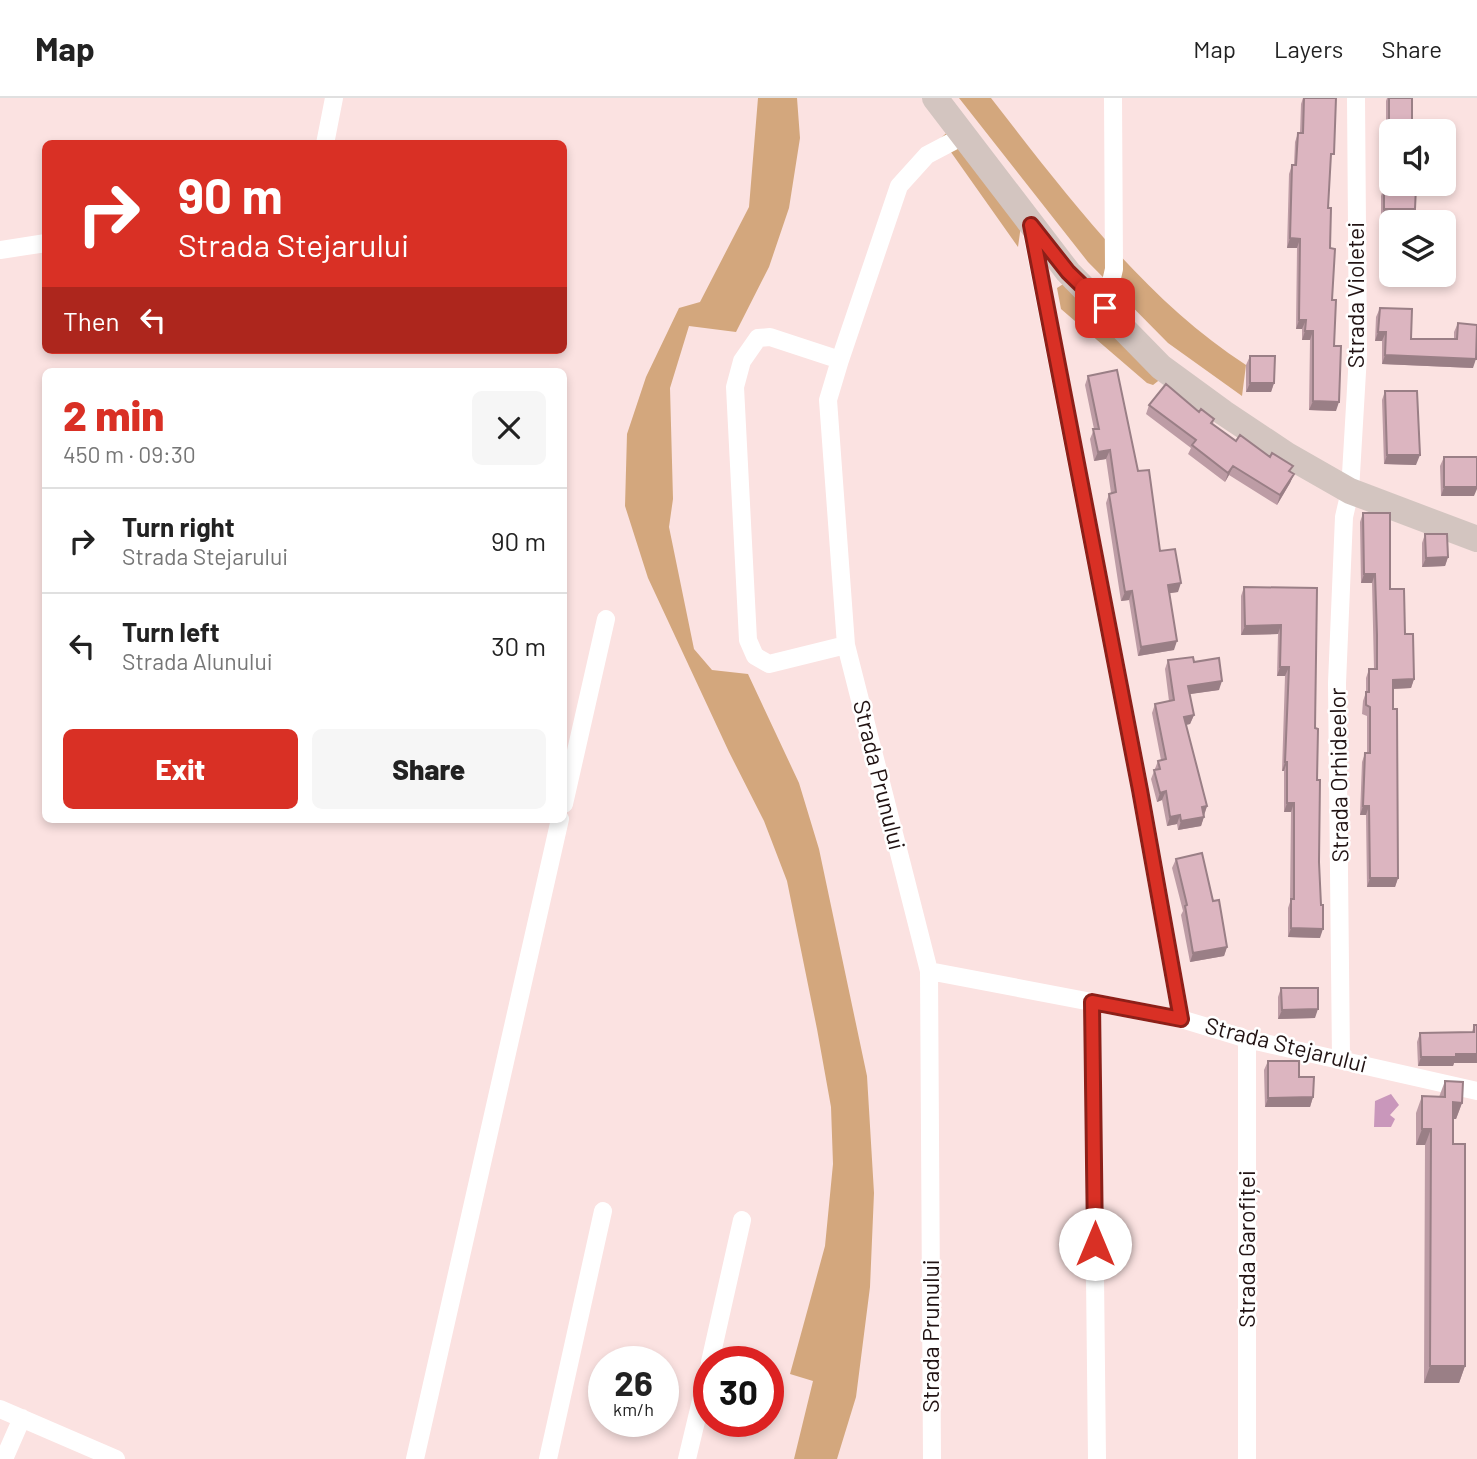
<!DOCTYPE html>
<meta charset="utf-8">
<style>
:root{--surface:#fff;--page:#f6f6f6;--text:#222;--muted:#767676;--line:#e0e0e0;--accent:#d93025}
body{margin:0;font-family:Barlow,sans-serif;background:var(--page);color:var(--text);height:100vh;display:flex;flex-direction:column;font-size:26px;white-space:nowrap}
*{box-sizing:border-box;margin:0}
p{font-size:23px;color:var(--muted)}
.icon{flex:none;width:38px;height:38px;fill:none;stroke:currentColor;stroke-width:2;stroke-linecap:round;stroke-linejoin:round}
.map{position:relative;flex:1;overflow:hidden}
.details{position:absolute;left:42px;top:270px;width:525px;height:455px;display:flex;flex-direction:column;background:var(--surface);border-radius:10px;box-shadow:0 4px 10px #0003}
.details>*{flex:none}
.guide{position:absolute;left:42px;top:42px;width:525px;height:214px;border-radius:10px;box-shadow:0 4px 10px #0003;background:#d93025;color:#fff;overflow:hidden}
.tools{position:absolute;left:1379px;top:21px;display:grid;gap:14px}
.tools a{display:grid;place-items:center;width:77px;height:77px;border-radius:10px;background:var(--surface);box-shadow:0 4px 10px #0003;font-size:35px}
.speed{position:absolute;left:588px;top:1248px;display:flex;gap:14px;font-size:35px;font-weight:700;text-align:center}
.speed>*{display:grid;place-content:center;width:91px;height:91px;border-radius:50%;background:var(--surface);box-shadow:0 4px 10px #0003;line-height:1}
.speed small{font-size:18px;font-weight:400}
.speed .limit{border:10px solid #d22;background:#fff;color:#111}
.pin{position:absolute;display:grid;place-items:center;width:60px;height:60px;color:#fff;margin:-30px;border-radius:14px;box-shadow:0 4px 10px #0006}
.me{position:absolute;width:77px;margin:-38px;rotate:0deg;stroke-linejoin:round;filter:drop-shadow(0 0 5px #0008)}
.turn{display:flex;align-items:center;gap:24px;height:147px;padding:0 21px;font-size:32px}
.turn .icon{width:91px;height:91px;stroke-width:2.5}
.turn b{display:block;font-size:49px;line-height:60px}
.then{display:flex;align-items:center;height:66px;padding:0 21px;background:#0003;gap:14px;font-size:26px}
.round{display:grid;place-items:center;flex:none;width:74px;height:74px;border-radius:10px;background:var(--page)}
.headline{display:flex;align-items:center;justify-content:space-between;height:119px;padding:0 21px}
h1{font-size:42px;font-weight:800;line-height:52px;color:var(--accent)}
.action{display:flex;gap:14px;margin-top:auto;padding:14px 21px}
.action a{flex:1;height:80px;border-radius:10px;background:var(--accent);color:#fff;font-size:28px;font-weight:800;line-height:80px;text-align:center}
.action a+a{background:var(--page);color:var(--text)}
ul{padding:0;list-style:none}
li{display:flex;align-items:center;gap:21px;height:105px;padding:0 21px;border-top:2px solid var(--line)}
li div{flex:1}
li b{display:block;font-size:26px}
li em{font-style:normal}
header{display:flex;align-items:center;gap:42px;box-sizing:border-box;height:98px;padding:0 35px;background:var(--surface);border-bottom:2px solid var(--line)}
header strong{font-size:33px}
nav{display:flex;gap:38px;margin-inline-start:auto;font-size:24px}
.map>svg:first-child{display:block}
.forest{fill:#d3a77d}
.water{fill:#c997bb}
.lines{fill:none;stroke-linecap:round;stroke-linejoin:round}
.street{stroke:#fff;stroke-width:18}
.secondary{stroke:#d3c5c0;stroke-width:26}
.wall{fill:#bd9ca5}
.shaded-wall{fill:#9a7f86}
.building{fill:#dcb5c0;stroke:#9a7f86;stroke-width:2}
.route-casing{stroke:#8d1f18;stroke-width:18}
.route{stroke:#d93025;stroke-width:12}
.labels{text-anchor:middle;stroke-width:5;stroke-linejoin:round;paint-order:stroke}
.street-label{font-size:23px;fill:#211313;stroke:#fff}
</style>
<header>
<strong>Map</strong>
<nav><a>Map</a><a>Layers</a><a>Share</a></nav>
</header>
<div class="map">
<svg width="1477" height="1361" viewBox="0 0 1477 1361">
<rect width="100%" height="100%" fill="#fbe2e1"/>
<!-- forest -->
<path class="forest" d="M758,0H797L800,40L789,110L769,169L736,234L689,228L670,290L673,401L669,429L694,551L712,572L748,576L799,685L819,751L867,978L874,1095L870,1189L856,1299L837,1361H794L813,1283L790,1276L825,1148L833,1066L831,1009L817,931L787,783L764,723L729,654L648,480L625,408L627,336L646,279L679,210L700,204L749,109Z
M959,0H991C1065,95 1144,201 1246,267L1242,298L1168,245L1088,164Z
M957,25L1022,120L1018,149L941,40Z
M1068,183L1162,280L1153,287L1147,285L1061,211L1057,190Z"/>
<!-- water -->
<path class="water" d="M1391,996L1399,1007L1390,1017L1395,1021L1391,1029H1374L1375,1003Z"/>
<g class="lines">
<!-- street -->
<path class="street" d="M325,46L334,0
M1031,130L1140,692L1181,921
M0,152L46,145
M1105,210L1114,171L1113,0
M840,262L770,239L758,240L742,263L735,289L748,542L755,558L769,566L846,547
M564,706L606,521
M929,873L1181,921L1247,941L1477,993
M1092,904L1097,1361
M1341,961L1337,585L1344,419L1350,393L1358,257L1356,0
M710,1264L742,1122
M0,1311L116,1361
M4,1361L22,1320
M415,1361L560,721
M548,1361L603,1113
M687,1361L709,1269
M932,1361L929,873L846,547L828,302L840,262L899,88L927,57L965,37
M1247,1361V941"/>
<!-- secondary -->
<path class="secondary" d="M935,0L1068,174L1161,269L1224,315L1287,357L1350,393L1477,441"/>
</g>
<!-- wall -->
<path class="wall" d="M1303,0H1336L1330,65L1328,110L1336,313L1309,312L1310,242H1302V231H1296L1297,150H1287L1289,76L1292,67H1294L1295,44L1298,35H1300L1301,6Z
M1387,0H1412V120H1381V98L1384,88H1386V3Z
M1390,141L1391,173H1386V150Z
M1380,210L1411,241H1454V234L1458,225L1473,270L1382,266V243H1375L1376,219Z
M1250,258L1274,285L1271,294H1246V267Z
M1088,278L1138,373L1160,453L1178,494L1169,495L1174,552L1138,558L1129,502L1121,503L1106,405L1109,396L1111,395L1106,361L1094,363L1090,341L1094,331L1085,287Z
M1385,293L1416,367L1384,366L1382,302Z
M1149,307L1199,314L1214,321L1213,326L1236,343L1293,368L1290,374L1294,376L1290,385L1277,407L1229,377L1225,384L1188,356L1191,350L1146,316Z
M1444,359L1474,398H1441L1440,368Z
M1363,415L1405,536L1414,581L1411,590L1393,591V611L1398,780L1395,789H1367L1366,717H1360L1362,664L1365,655H1367V618L1362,616L1363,603L1366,594V580L1369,571H1374L1372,485H1361L1360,424Z
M1425,436L1448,459L1445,468L1422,469V445Z
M1244,489L1317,490L1315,630L1319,764L1320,840L1288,839V810L1290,804L1291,714H1284V673H1282L1285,578H1277L1278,536L1241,537V498Z
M1168,562L1194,564L1219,592L1189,596L1194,617L1190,626L1186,627L1207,708L1201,728L1178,732L1177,726L1167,728L1162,702L1157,704L1151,681L1158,663L1161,662L1152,615L1155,606L1169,603L1165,571Z
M1176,761L1213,803L1227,849L1224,858L1190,864L1181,817L1183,813L1172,770Z
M1281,890L1315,920L1278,921V899Z
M1474,927L1477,965H1454L1453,968H1418L1417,944L1420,935L1472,934Z
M1268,963L1299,979L1313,999L1310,1009H1265L1264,972Z
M1445,983L1462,1005L1456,1021H1453V1046L1465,1268L1459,1285H1424L1425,1047H1416V1015L1422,998L1439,999Z"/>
<!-- shaded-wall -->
<path class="shaded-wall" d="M1384,111H1415L1412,120H1381Z
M1290,140L1300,141L1297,150H1287Z
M1390,164H1391V173H1386Z
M1299,222H1306L1302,231H1296Z
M1305,233H1313L1310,242H1302Z
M1378,234H1386L1382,243H1375Z
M1385,257L1476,261L1473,270L1382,266Z
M1250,285H1274L1271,294H1246Z
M1313,303L1339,304L1336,313L1309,312Z
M1110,352L1106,361L1094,363L1098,354Z
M1387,357H1420L1416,367L1384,366Z
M1233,368L1229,377L1225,384L1228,375Z
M1294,376L1290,385L1277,407L1280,397Z
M1444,389H1477V391L1474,398H1441Z
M1448,459L1445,468L1422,469L1426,460Z
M1364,476H1375L1372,485H1361Z
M1181,485L1178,494L1164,496L1168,487Z
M1132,493L1129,502L1121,503L1125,494Z
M1281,527L1278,536L1241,537L1245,528Z
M1177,543L1174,552L1138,558L1141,549Z
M1280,569H1289L1285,578H1277Z
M1414,581L1411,590L1390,591L1393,582Z
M1222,583L1219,592L1184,597L1188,588Z
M1194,617L1190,626L1180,628L1184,619Z
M1285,664H1287L1284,673H1282Z
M1166,693L1162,702L1157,704L1160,695Z
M1287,705H1294L1291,714H1284Z
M1207,708L1204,717L1202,709Z
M1363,708H1369L1366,717H1360Z
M1180,717L1177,726L1167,728L1170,719Z
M1204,719L1201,728L1178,732L1181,723Z
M1370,780H1398L1395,789H1367Z
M1291,830L1323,831L1320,840L1288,839Z
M1227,849L1224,858L1190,864L1193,855Z
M1318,911L1315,920L1278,921L1282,912Z
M1456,956H1477V965H1454L1453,968H1418L1421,959Z
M1313,999L1310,1009H1265L1268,1000Z
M1453,1004L1462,1005L1456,1021H1447Z
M1422,1031H1431L1425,1047H1416Z
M1430,1268H1465L1459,1285H1424Z"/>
<!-- building -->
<path class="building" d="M1304,0H1336L1334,56H1331L1328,110H1331L1330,150L1335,151L1332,202H1336L1334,248H1341L1339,304L1313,303V233H1305L1306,222H1299L1300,141L1290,140L1292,67H1296L1298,35H1303Z
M1389,0H1412V33H1391V86H1413V89H1416L1415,111H1384V88L1389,89Z
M1390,141H1391V164H1390Z
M1380,210L1412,211L1411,241H1457L1458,225L1477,227L1476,261L1385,257L1386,234H1378Z
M1250,258H1275L1274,285H1250Z
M1117,272L1138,373L1149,372L1160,453L1175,451L1181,485L1168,487L1177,543L1141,549L1132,493L1125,494L1109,396L1116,394L1110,352L1098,354L1093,331H1099L1088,278Z
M1166,286L1199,314L1201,311L1214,321L1211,325L1236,343L1240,337L1270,359L1272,355L1293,368L1289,373L1294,376L1280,397L1233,368L1228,375L1192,347L1196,342L1149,307Z
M1385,293H1417L1420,357H1387Z
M1444,359H1477V389H1444Z
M1363,415H1390V491H1404L1405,536H1413L1414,581L1393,582V611H1397L1398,780H1370L1369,708H1363L1365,655H1370V609L1366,607V594H1369V571H1377V537L1375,476H1364Z
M1425,436H1447L1448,459L1426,460Z
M1244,489L1317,490L1315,630L1318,631L1317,682H1320L1319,764L1321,807H1323V831L1291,830V801H1294V705H1287V664H1285L1289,569H1280L1281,527L1245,528Z
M1193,559L1194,564L1219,560L1222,583L1188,588L1194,617L1184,619L1207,708L1202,709L1204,719L1181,723L1180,717L1170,719L1166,693L1160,695L1154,672L1160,671L1158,663L1166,661L1155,606L1174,602L1168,562Z
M1202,755L1213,803L1219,802L1227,849L1193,855L1185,808L1187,807L1176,761Z
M1281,890H1318V911L1282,912Z
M1474,927H1477V956H1456V959H1421L1420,935L1474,934Z
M1268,963H1299V979H1314L1313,999L1268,1000Z
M1445,983L1463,984L1462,1005L1453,1004V1046H1465V1268H1430L1431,1031H1422V998L1445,999Z"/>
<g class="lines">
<!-- route casing -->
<g class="route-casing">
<path id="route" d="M1095,1146L1092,904L1181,921L1140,692L1031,127L1068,174L1105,210"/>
</g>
<!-- route -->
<use href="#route" class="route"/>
</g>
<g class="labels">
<!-- street labels -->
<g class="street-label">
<text transform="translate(1356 197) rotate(-90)" y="8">Strada Violetei</text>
<text transform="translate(879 677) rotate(76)" y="8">Strada Prunului</text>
<text transform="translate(1339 677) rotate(-91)" y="8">Strada Orhideelor</text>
<text transform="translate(1286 947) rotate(14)" y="8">Strada Stejarului</text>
<text transform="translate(1247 1151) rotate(-90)" y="8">Strada Garofiței</text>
<text transform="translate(931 1238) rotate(-90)" y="8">Strada Prunului</text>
</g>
</g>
</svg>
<div class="tools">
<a><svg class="icon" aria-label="sound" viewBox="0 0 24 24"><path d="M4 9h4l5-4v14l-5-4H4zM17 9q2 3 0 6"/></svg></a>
<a><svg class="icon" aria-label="layers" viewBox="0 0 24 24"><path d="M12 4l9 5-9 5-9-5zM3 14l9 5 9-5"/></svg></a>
</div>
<div class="speed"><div>26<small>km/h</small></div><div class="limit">30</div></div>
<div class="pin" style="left:1105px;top:210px;background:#d93025"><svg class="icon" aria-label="arrive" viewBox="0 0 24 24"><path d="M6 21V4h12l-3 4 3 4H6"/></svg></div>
<svg class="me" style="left:1095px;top:1146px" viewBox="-20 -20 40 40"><circle r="19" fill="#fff"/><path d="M0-13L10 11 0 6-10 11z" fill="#d93025"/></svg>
<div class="guide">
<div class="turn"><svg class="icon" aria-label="right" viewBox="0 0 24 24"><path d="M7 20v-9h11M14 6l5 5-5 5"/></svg><div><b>90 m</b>Strada Stejarului</div></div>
<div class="then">Then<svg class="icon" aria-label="left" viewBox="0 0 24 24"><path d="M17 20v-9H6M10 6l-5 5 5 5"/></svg></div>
</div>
<section class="details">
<div class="headline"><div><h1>2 min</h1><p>450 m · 09:30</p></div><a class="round"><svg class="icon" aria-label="close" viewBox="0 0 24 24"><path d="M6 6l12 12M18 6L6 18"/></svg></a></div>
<ul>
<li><svg class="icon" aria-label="right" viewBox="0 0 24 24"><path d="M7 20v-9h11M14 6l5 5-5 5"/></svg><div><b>Turn right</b><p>Strada Stejarului</p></div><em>90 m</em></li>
<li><svg class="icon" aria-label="left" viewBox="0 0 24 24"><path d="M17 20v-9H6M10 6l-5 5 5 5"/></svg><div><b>Turn left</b><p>Strada Alunului</p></div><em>30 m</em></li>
</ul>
<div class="action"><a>Exit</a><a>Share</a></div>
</section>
</div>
